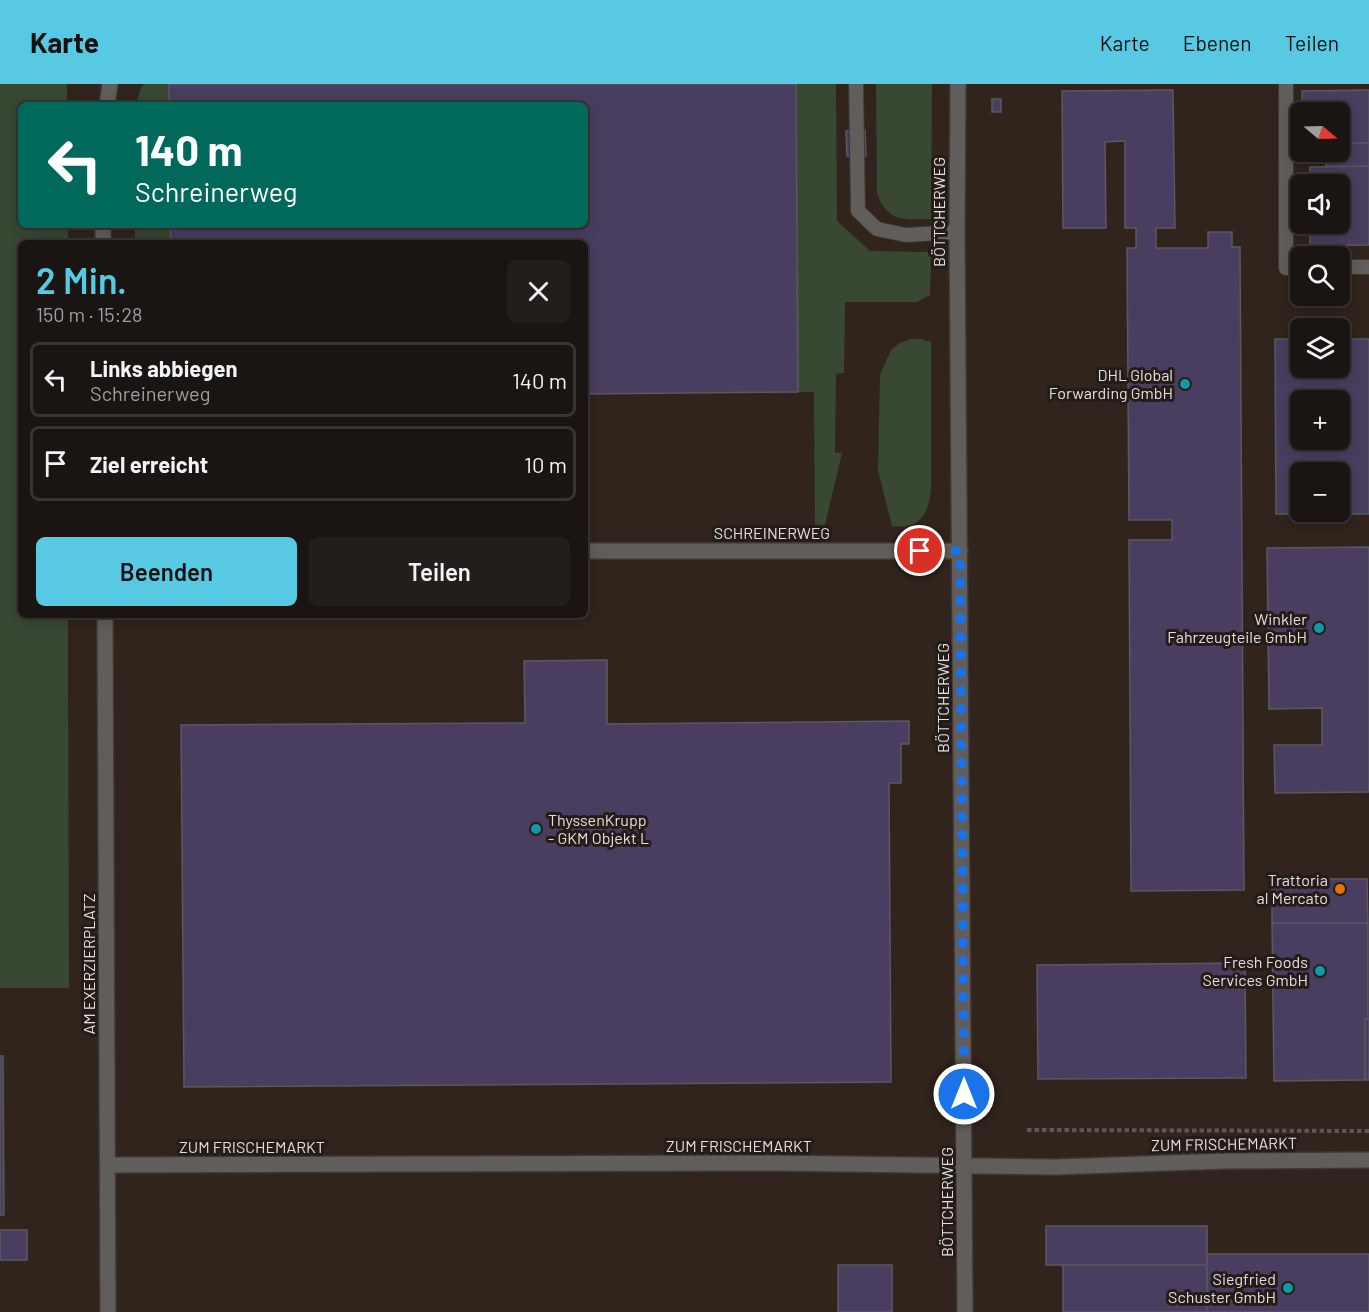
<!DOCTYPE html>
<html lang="de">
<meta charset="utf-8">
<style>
:root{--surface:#1a1512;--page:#231e1b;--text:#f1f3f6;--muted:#9f9f9f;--line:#383432;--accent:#57c9e2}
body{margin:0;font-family:Barlow,sans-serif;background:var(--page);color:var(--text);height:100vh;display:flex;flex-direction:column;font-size:22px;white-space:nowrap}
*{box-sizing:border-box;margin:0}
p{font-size:20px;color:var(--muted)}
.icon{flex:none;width:33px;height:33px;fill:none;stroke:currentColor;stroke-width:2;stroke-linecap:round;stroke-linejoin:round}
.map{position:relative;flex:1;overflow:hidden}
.panel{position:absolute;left:18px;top:156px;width:570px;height:378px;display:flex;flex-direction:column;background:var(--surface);border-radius:9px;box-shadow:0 3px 15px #0003,0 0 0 2px var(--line)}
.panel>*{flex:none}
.banner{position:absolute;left:18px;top:18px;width:570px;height:126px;border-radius:9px;box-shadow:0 3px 15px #0003,0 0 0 2px var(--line);background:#00695c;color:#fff;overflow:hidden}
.needle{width:39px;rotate:109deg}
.buttons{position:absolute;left:1290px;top:18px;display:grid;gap:12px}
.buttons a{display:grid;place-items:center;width:60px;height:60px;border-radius:9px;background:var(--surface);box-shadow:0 3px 15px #0003,0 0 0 2px var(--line);font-size:30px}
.pin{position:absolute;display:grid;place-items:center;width:51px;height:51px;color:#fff;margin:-26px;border:3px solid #fff;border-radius:50%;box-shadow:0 2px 6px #0007}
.me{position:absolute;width:66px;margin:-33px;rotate:0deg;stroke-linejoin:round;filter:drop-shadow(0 0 4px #0008)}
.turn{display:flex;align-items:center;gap:21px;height:126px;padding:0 18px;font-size:27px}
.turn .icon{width:78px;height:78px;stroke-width:2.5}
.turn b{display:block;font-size:42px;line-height:51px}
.round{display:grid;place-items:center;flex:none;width:63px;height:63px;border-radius:9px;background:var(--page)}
.overview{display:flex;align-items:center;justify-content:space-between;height:102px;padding:0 18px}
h1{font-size:36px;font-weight:600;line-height:45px;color:var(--accent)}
.button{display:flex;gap:12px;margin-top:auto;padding:12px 18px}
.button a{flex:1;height:69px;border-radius:9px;background:var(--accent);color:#111;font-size:24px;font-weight:600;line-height:69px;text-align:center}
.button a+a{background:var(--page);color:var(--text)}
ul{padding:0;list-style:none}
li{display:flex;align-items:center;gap:18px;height:75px;margin:0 12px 9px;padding:0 6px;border:3px solid var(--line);border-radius:9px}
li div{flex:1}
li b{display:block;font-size:22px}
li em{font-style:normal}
header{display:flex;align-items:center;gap:36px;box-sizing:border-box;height:84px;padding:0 30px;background:var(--accent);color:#111}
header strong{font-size:28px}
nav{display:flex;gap:33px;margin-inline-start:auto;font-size:21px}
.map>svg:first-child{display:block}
.built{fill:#30241c;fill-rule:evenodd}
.green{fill:#384833}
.building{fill:#4a3e60;stroke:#5b5860;stroke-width:1.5;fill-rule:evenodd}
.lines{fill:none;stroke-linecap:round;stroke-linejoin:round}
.service-casing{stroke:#3e3733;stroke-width:16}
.minor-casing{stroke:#3e3733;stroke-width:18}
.path{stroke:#5e5854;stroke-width:4;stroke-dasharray:4.5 3;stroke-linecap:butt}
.service{stroke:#615d5b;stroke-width:14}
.minor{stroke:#615d5b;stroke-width:15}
.route{stroke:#1a73e8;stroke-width:10;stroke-dasharray:0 18}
.culture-dot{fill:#0f9aa8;stroke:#231c18;stroke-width:2}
.food-dot{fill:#e8710a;stroke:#231c18;stroke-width:2}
.labels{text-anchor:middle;stroke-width:6;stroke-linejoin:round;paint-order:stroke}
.street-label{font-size:16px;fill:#e4dfdc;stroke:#231c18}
.poi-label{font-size:16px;fill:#e4dfdc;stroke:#231c18;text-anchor:end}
</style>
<header>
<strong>Karte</strong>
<nav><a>Karte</a><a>Ebenen</a><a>Teilen</a></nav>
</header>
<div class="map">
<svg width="1369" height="1228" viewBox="0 0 1369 1228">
<rect width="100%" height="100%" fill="#231c18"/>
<!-- built -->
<path class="built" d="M67,0H1369V1228H0V904H69L68,531H585V159H68V141H585V21H67ZM1300,28H1340V68H1300ZM1300,100H1340V140H1300ZM1300,172H1340V212H1300ZM1300,244H1340V284H1300ZM1300,316H1340V356H1300ZM1300,388H1340V428H1300Z"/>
<!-- green -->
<path class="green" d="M0,0H67V21H21V141H68V159H21V531H68L69,904H0Z
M144,0H169V21H136L140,6Z
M796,0H836L837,137L870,167L931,168L930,211L917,218H845L844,289L836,290L835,369H842L824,445H815L814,308H798Z
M876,0H932L931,135C903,135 888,139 877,109Z
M135,141H170L171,159H135Z
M910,255H921L931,258V404C929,429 921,446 892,442L878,386L880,291L891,266L900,259Z"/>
<!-- building -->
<path class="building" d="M169,0H796L798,308L585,310V159H171L170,141H585V21H169Z
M1173,6L1175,144H1156V164H1208V148H1232V163H1240L1244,806L1131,807L1129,456H1172V436H1129L1127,164H1136V144H1125V57L1105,58L1106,144H1063L1062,7Z
M1369,6V59H1340V28H1302V7Z
M992,15H1001V28H992Z
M865,46L866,72H847L846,47Z
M1340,59H1369V82L1326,83V68H1340Z
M1369,82V161L1310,162V140H1340V100H1310V83Z
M1275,255H1300V284H1340V255H1369V430H1276ZM1300,316H1340V356H1300ZM1300,388H1340V428H1300Z
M1369,463V708L1275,709L1274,661H1322V624L1269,625L1267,464Z
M607,576V640L909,637V660H901V699H889L891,998L184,1003L181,641L525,639L524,577Z
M1272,795H1367L1368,839H1272Z
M1272,839H1368V935H1365V996L1274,997Z
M1245,879L1246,994L1038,995L1037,881Z
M1365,935H1369V996H1365Z
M0,972H3L4,1131H0Z
M1046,1142H1207V1181H1046Z
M0,1146H27V1176H0Z
M1207,1170H1369V1228H1207Z
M838,1181H892V1228H838Z
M1063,1181H1207V1228H1063Z"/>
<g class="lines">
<!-- service casing -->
<g class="service-casing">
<path id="service" d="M856,0L858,127L877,145L906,151L957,148
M1286,0V184H1300
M1340,183H1369"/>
</g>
<!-- minor casing -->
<g class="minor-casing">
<path id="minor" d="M958,0L957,148L965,1228
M107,21L110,0
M103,141V159
M585,467H960
M105,531L108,1228
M108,1081L774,1079L1055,1083L1225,1077L1369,1076"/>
</g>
<!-- path -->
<path class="path" d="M1027,1046L1369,1047"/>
<!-- service -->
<use href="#service" class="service"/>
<!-- minor -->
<use href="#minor" class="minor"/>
</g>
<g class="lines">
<!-- route -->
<path class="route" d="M920,467H960L964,1010"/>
</g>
<!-- markers -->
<g class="culture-dot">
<circle cx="1185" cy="300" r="6"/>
<circle cx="1319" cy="544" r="6"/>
<circle cx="536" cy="745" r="6"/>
<circle cx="1320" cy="887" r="6"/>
<circle cx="1288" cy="1204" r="6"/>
</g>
<circle class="food-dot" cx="1340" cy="805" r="6"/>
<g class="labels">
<!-- street labels -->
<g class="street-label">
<text transform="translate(939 128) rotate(-90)" y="6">BÖTTCHERWEG</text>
<text x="772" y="455">SCHREINERWEG</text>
<text transform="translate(943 614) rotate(-90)" y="6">BÖTTCHERWEG</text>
<text transform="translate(89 880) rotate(-90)" y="6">AM EXERZIERPLATZ</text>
<text transform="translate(1224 1060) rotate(-1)" y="6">ZUM FRISCHEMARKT</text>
<text x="739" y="1068">ZUM FRISCHEMARKT</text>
<text x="252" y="1069">ZUM FRISCHEMARKT</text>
<text transform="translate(947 1118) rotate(-90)" y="6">BÖTTCHERWEG</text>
</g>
<!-- poi labels -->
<g class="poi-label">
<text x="1173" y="297">DHL Global<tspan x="1173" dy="18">Forwarding GmbH</tspan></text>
<text x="1307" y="541">Winkler<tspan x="1307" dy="18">Fahrzeugteile GmbH</tspan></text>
<text x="548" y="742" text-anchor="start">ThyssenKrupp<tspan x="548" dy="18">- GKM Objekt L</tspan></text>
<text x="1328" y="802">Trattoria<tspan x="1328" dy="18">al Mercato</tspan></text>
<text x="1308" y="884">Fresh Foods<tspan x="1308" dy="18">Services GmbH</tspan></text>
<text x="1276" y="1201">Siegfried<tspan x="1276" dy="18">Schuster GmbH</tspan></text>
</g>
</g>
</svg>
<div class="buttons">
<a><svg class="needle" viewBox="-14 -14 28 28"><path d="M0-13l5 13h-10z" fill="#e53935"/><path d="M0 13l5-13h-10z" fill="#9f9f9f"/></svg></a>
<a><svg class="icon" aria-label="sound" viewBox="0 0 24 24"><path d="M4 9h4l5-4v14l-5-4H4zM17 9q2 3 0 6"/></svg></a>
<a><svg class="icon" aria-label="search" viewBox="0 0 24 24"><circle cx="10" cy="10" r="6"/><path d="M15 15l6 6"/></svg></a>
<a><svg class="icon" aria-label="layers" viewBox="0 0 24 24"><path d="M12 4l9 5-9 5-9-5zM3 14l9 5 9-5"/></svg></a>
<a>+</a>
<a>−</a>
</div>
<div class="pin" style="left:920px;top:467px;background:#d93025"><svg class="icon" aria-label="arrive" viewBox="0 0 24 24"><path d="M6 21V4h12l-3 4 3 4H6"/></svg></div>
<svg class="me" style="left:964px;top:1010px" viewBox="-20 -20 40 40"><circle r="17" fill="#1a73e8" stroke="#fff" stroke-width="3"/><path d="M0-11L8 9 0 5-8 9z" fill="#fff"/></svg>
<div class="banner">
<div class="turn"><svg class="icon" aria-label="left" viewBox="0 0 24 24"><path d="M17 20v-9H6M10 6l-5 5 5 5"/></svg><div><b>140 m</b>Schreinerweg</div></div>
</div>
<section class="panel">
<div class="overview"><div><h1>2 Min.</h1><p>150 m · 15:28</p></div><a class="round"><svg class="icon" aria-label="close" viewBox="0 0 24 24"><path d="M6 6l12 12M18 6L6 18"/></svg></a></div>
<ul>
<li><svg class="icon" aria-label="left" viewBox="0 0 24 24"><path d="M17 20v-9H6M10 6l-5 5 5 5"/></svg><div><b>Links abbiegen</b><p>Schreinerweg</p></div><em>140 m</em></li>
<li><svg class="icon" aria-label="arrive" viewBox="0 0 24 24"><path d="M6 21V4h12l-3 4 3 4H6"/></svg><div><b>Ziel erreicht</b></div><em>10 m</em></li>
</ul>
<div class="button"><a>Beenden</a><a>Teilen</a></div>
</section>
</div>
